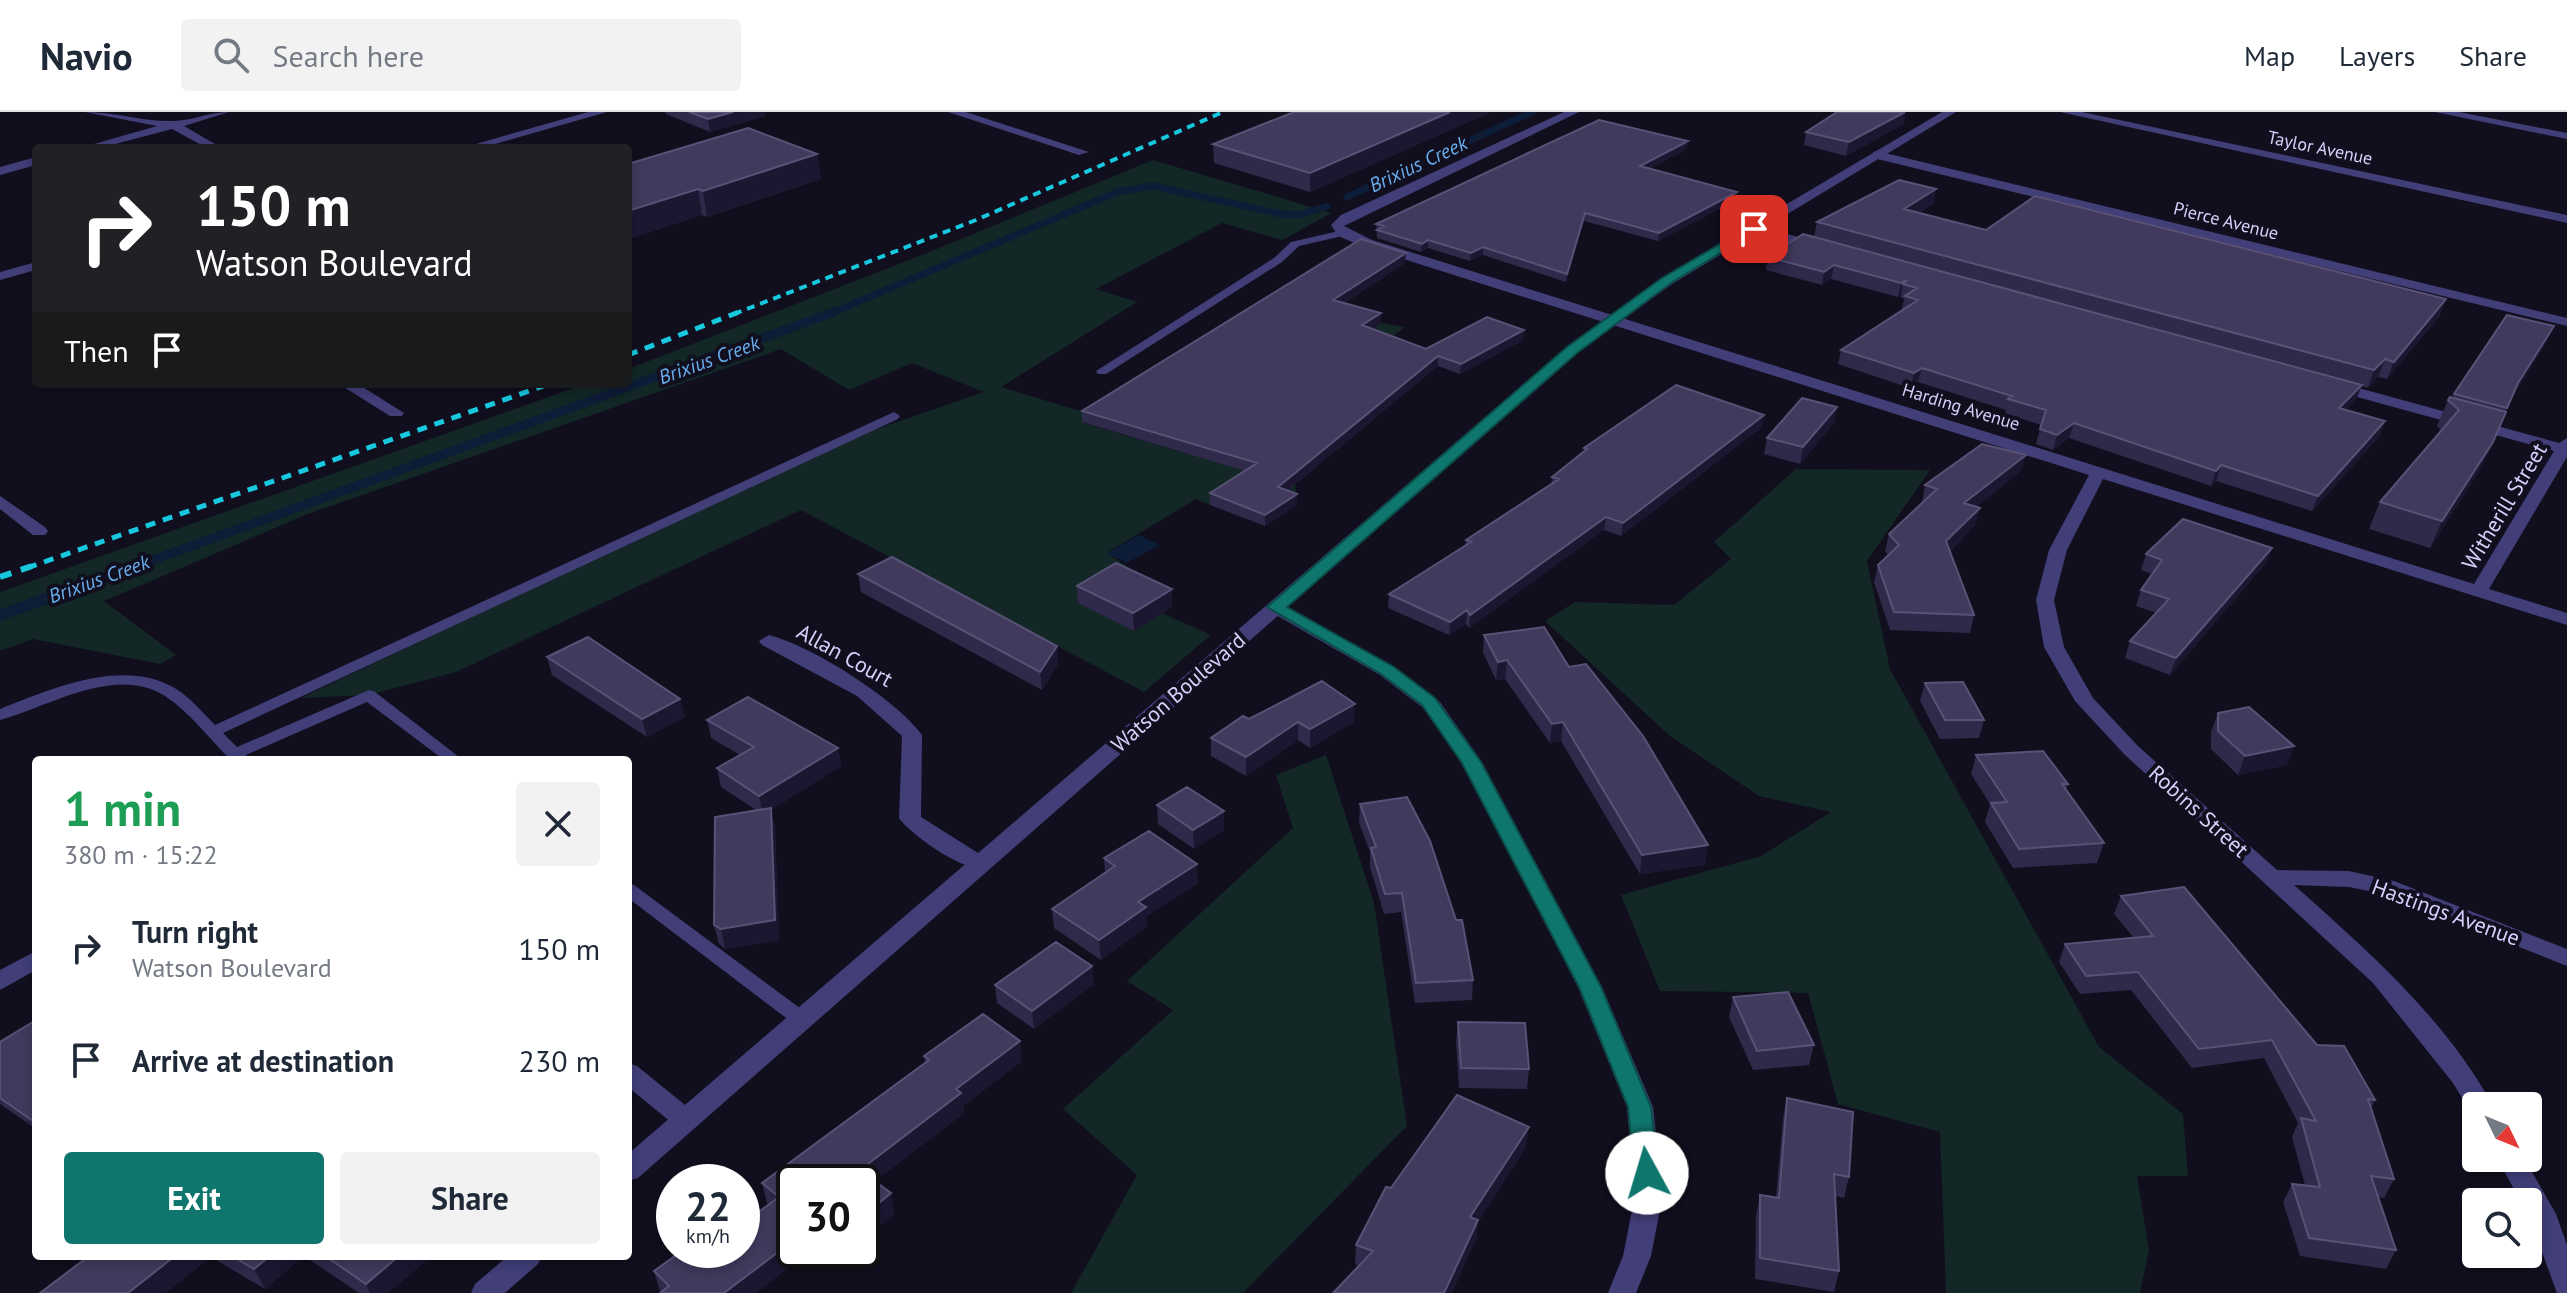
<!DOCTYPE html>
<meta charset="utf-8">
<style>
:root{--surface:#fff;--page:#f2f2f3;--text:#1f2937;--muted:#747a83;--line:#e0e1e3;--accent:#0f766e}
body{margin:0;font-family:"PT Sans",sans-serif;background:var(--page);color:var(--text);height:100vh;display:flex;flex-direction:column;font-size:30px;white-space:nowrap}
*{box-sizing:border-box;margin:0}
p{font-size:26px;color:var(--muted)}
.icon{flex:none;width:44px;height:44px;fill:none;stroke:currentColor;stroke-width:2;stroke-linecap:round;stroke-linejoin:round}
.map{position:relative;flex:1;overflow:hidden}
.drawer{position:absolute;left:32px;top:644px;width:600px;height:504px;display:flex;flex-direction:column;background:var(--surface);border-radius:8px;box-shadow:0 4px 12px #0003}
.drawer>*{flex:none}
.guide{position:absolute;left:32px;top:32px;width:600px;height:244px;border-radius:8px;box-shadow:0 4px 12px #0003;background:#202124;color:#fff;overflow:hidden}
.needle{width:52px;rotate:133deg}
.buttons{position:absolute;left:2462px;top:980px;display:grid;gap:16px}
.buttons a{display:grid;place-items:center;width:80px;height:80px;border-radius:8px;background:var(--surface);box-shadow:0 4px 12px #0003;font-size:40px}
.speed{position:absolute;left:656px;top:1052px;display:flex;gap:16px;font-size:40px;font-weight:700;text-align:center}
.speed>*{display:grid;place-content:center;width:104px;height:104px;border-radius:50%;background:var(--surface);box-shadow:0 4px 12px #0003;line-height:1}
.speed small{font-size:20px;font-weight:400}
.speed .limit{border:4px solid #111;border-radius:12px;background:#fff;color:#111}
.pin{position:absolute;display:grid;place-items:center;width:68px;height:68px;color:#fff;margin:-34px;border-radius:16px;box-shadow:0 4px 12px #0006}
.me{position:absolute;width:88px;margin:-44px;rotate:354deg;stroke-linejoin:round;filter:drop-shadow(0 0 6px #0008)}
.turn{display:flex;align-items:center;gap:28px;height:168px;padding:0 32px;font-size:36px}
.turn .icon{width:104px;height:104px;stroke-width:2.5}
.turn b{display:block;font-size:56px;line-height:68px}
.then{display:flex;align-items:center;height:76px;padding:0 32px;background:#0003;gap:16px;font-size:30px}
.round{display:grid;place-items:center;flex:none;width:84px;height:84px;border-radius:8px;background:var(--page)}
.summary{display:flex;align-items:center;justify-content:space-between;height:136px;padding:0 32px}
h1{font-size:48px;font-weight:800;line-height:60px;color:#1e9e55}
.cta{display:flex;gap:16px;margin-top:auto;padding:16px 32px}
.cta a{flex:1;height:92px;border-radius:8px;background:var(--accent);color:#fff;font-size:32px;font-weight:800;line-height:92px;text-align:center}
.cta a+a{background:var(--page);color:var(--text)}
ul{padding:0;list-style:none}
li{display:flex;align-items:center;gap:24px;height:112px;padding:0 32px}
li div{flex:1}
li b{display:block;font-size:30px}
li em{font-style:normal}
header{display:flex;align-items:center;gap:48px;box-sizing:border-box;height:112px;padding:0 40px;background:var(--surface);border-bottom:2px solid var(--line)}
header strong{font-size:38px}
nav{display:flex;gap:44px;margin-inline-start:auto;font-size:28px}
.search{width:560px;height:72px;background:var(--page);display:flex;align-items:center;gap:20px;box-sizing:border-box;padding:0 28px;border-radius:8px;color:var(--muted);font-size:30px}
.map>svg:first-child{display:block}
.green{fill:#122726}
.water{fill:#0d1c37}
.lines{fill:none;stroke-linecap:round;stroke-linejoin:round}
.stream-far2{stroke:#0d1c37;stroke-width:7}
.stream-far1{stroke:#0d1c37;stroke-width:9}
.stream{stroke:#0d1c37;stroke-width:11}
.service{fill:#413e78;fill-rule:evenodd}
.minor{fill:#413e78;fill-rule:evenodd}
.tertiary{fill:#413e78;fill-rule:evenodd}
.rail-far2{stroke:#17c8df;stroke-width:4;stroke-dasharray:8 6;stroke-linecap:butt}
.rail-far1{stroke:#17c8df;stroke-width:5;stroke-dasharray:10 8;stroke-linecap:butt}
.rail{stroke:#17c8df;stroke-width:6;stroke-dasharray:12 10;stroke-linecap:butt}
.wall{fill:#2f294a}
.shaded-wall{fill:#1c1631}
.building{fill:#413a5d;stroke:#585276;stroke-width:2}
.route{fill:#0f766e;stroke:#0a4d48;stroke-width:2}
.labels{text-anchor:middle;stroke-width:8;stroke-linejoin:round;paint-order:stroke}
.far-street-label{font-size:18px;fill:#d5cffa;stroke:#110e1e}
.far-water-label{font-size:20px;font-style:italic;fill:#68aff0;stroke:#110e1e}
.street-label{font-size:22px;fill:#d5cffa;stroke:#110e1e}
</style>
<header>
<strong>Navio</strong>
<div class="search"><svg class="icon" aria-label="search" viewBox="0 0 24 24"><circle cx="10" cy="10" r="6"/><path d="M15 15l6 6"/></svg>Search here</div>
<nav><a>Map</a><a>Layers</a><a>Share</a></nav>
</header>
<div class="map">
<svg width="2567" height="1181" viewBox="0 0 2567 1181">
<rect width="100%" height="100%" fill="#110e1e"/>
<!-- green -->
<path class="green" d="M1153,48L1332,101L1282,128L1222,111L1096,177L1137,190L1001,275L1093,303L1084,311L1188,342L1381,211L1405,215L1237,340L1307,362L1295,372L1297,393H1210L1196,387L1107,441L1146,467L1162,501L1211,523L1144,580L801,398L456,560L369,583L301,586L839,330L984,280L912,251L849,278L781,237L308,402L104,489L176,543L160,552L33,527L0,539V480L585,272H628V257L922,143Z
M1796,357L1930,358L1867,449L1890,557L2099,935L2183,1002L2188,1064H2137L2149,1138L2140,1181H1946L1940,1020L1838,992L1808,881L1660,879L1621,783L1761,744L1831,700L1759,684L1670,624L1545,509L1575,490L1674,493L1731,447L1714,430Z
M1326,643L1374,791L1407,1014L1243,1181H1071L1137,1063L1063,997L1173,898L1127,869L1293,716L1276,663Z"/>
<!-- water -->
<path class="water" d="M1139,423L1160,433L1127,451L1107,441Z"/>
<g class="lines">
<!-- stream-far2 -->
<path class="stream-far2" d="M1347,85L1532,0
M829,202L1117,80L1153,74L1281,102L1300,103L1327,94"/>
<!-- stream-far1 -->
<path class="stream-far1" d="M131,456L834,200"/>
<!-- stream -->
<path class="stream" d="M0,503L137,454"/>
<!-- service -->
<path class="service" d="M1343,118L1348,121L1347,123L1299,134L1282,150L1106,262H1098L1096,259L1274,146L1291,130Z
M894,300L900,304L898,307L223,621L237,635L369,578L375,580L463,648H444L367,590L246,643L249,648H231C209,627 191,601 165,584C116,552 48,595 0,608V597C50,577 121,546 173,575C189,584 202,600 215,613Z
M628,771L634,773L808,902L811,907L808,912L801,914L794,912L628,786Z"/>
<!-- minor -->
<path class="minor" d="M85,0C115,0 145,10 173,9C192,9 209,0 229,0L184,14L222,36H207L172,17L100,36H80L157,14Z
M948,0H966L1089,40L1079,43Z
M1564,0H1579L1344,114L1372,128L2474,472L2554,339L2328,277L2325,274L2333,269L2559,331L2567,326V345L2489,477L2567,501V513L2103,367L2067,438L2054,488L2064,535L2093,586L2138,634L2277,758L2349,759L2394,769L2567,837V854L2388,783L2349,775L2294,773C2368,839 2445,906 2493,994H2476V1003L2471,1001L2453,971L2373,871L2124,642L2075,589L2044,535L2036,488L2049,438L2089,363L1362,134L1338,124L1331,113L1341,103Z
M2060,0H2082L2567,103V111Z
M2435,0H2459L2567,21V27Z
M1877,39L2567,206V214L1873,46V40Z
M36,45V53L0,63V55Z
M1754,113L1824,132L1826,135L1819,139L1749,120L1748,117Z
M339,272H358L404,301L402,304H390Z
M0,384L45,415L48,419L45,423H33L0,397Z
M1276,489L1394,555L1440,590L1482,650L1602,875L1653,995L1663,1083L1651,1144L1636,1181H1608L1623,1144L1635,1083L1627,995L1578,875L1462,650L1426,598L1380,563L1269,499L1267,495Z
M769,523C812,534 896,587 922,623L921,705L986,746L989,751L986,756C966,762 911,723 899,706L902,624L857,584L762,533L759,529Z
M36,839V858L0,878V858Z
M628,951L637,954L695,1001L699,1008L695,1015L686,1018L677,1015L628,975Z
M2497,1046H2524L2556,1102L2567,1133V1181H2557L2528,1102V1090H2521Z"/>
<!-- tertiary -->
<path class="tertiary" d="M588,0H607L481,36H462Z
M1942,0H1956L1672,172L1577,241L638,1066L628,1069V1042L1567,235L1662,166Z
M36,150V158L0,168V160Z
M508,1144H542L538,1152L505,1181H471L475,1172Z"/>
<!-- rail-far2 -->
<path class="rail-far2" d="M734,202L976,108L1223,0"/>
<!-- rail-far1 -->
<path class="rail-far1" d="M628,243L739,200
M27,456L549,272"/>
<!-- rail -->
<path class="rail" d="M0,465L32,454"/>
</g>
<!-- wall -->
<path class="wall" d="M665,0H765V4L710,20L666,2Z
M1294,0H1491L1310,80L1214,51L1213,32Z
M1904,12L1846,44L1804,33L1806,20Z
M1687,37L1649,57L1736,88L1658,129L1584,109L1566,170L1483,143L1470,149L1428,136L1421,140L1377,126L1376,112Z
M817,42L821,67L707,105L702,103L628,127V52Z
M1936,77L1933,92L1919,101L1986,118L2440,204L2387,267L2378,265L2368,276L2361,274L2356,288L2346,298L2380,324L2312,399L2216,369L2211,374L2069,326L2053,338L2036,332L2041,313L2005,301L2006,298L1918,270L1910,276L1838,252L1841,238L1902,197L1904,187L1900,185L1901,183L1898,185L1831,167L1822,173L1766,158L1768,145L1814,125L1817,110Z
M1405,151L1344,191L1381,211L1372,217L1426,237L1524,218L1523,228L1460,262L1438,254L1288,378L1297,382V393L1265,414L1210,393V381L1245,359L1082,310V299Z
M2547,229L2511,287L2481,356L2430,436L2369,417L2380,390L2441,318L2437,314L2448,288L2453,285L2454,282Z
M1837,295L1834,311L1800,352L1764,342L1767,326Z
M1762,315L1621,424L1604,418L1469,516L1466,512L1449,523L1388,496L1389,482L1465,434L1466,428L1551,372L1552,365L1584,340V336Z
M2021,359L1976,395L1975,413L1950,439L1974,503L1970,521L1890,518L1874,470L1878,453L1888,443L1885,439L1889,422L1923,390H1922L1925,373Z
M2272,436L2266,451L2170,563L2125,546L2130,529L2156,501L2136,494L2141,478L2152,462L2141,458L2146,442Z
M858,462L1057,534L1058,552L1042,578L861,480Z
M1077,474L1172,477V495L1134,519L1078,491Z
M1484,523L1569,555L1705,753L1640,762L1561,629L1550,631L1505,567L1496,568L1483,541Z
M547,545L680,587L685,605L647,625L552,563Z
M1925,571L1984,608L1979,626L1940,627L1920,589Z
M2218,601L2294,634L2287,653L2238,663L2211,637V620Z
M1249,607L1354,610L1310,636L1298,628L1246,664L1211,644V626Z
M707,608L838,636L841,654L771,698L775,715L779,828L725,837L719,832L714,813L756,698L721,675L717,656L740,643L711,626Z
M1976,643L2068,672L2066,678L2104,731L2097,751L2013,756L1985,710L1990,692L1971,662Z
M1360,692L1473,868L1472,888L1415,891L1401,800L1384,802L1370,755V740L1359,711Z
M1157,693L1224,699V718L1194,737L1158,712Z
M1104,746L1198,771L1147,804V814L1101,848L1054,816L1052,797L1105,761Z
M2121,784L2317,933L2375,988L2371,996L2394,1067L2384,1086L2378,1085L2396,1138L2386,1157L2300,1144L2283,1090L2292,1072L2305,1073L2292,1025L2298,1011L2264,946L2192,956L2131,878L2080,882L2059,850L2065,832L2133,825L2114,802Z
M1094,872L1034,917L997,891L995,873Z
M1733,885L1814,933L1809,953L1753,958L1729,905Z
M36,908V1017L0,992V930Z
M1458,910L1529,957L1527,977L1459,976L1456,930Z
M924,944L1022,949L963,994L964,1001L875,1069L895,1101L862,1129V1070H794V1138H811L756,1181L660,1179L654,1159L742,1138L769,1093L767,1091L762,1071L925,950Z
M1787,986L1849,1065L1844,1086L1836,1084L1839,1159L1834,1180L1755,1167L1756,1103L1760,1083L1776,1085L1783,1006Z
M1526,1035L1478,1110L1476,1128L1359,1154L1355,1152L1356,1133L1391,1076Z
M825,1138H851L838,1148Z
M89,1144H304L265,1177L211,1145L165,1181H40Z
M304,1144H432L388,1181H359Z"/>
<!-- shaded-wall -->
<path class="shaded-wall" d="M733,0H765V4L710,20L708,7Z
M1450,0H1491L1310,80V61Z
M1906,0L1904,12L1846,44L1849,30Z
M1688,29L1687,37L1639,62L1640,54Z
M817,42L821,67L707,105L703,79Z
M698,77L702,103L628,127V99Z
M1936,77L1933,92L1900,113L1904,97Z
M1737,80L1736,88L1658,129L1659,121Z
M1585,101L1584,109L1566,170L1567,162Z
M1428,128V136L1421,140L1422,132Z
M1483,135V143L1470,149L1471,141Z
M1406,141L1405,151L1333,198V188Z
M1834,153L1831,167L1822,173L1824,160Z
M1907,168L1903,172L1901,183L1898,185L1901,171Z
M2446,187L2440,204L2387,267L2394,250Z
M1381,201V211L1362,224V213Z
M2554,214L2547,229L2511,287L2518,271Z
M1524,218L1523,228L1460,262L1461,252Z
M1438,244V254L1278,386V375Z
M2385,247L2378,265L2368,276L2374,258Z
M1922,256L1918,270L1910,276L1914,261Z
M2362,273L2356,288L2334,311L2339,296Z
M1837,295L1834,311L1800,352L1803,335Z
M1764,303L1762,315L1621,424L1623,411Z
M2385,309L2380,324L2312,399L2318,384Z
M2074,311L2069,326L2053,338L2057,323Z
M2493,330L2481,356L2430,436L2442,409Z
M2026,343L2021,359L1960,408L1964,391Z
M2221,353L2216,369L2211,374L2216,359Z
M1297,382V393L1265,414V403Z
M1980,396L1975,413L1942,446L1946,429Z
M1606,405L1604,418L1469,516L1470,503Z
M2272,436L2266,451L2170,563L2176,546Z
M1172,477V495L1134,519L1133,501Z
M1467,498L1466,512L1449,523L1450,510Z
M1057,534L1058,552L1042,578L1040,560Z
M1507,548L1505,567L1496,568L1498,550Z
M680,587L685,605L647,625L642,607Z
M1355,592L1354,610L1310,636V617Z
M1298,610V628L1246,664V645Z
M1563,610L1561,629L1550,631L1552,612Z
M2294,634L2287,653L2238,663L2245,644Z
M838,636L841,654L771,698L775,715L779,828L725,837L721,817L763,703L759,684Z
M1224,699V718L1194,737L1193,718Z
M1708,733L1705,753L1640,762L1642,743Z
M1197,752L1198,771L1147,804V814L1101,848L1099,828L1138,790Z
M1092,854L1094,872L1034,917L1032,899Z
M1020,929L1022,949L963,994L964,1001L864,1078L860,1058L956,977Z
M1529,1015L1526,1035L1478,1110L1476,1128L1452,1181H1444L1470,1105Z
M891,1081L895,1101L862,1129V1105Z
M794,1128V1138H811L756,1181H724Z
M836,1138H851L838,1148Z
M175,1144H210L211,1145L165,1181H128Z
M270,1144H304L265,1177L254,1157Z
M399,1144H432L388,1181H370L366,1172Z"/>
<!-- building -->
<path class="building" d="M689,0H733L708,7Z
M1294,0H1450L1310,61L1213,32Z
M1837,0H1905L1849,30L1806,20Z
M1599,8L1688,29L1640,54L1737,80L1659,121L1585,101L1567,162L1483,135L1471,141L1428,128L1422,132L1377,118L1384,114L1376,112Z
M748,16L817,42L703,79L698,77L628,99V52Z
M1899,68L1936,77L1904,97L1986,118L2035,84L2446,187L2394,250L2385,247L2374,258L1817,110Z
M1803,122L2362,273L2339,296L2385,309L2318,384L2221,353L2216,359L2074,311L2057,323L2040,317L2046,298L2008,287L2012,284L1922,256L1914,261L1841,238L1918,188L1905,184L1917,176L1903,172L1907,168L1901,171L1834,153L1824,160L1768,145Z
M1361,127L1406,141L1333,188L1381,201L1362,213L1426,237L1487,205L1524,218L1461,252L1438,244L1278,375L1297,382L1265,403L1210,381L1257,351L1082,299Z
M2507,203L2554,214L2518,271L2507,296L2454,282Z
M1676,273L1764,303L1623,411L1606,405L1470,503L1467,498L1450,510L1389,482L1471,430L1466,428L1559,367L1552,365L1587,337L1584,336Z
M2450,285L2506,300L2493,330L2442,409L2380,390L2459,298L2448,288Z
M1802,286L1837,295L1803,335L1767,326Z
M1982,332L2026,343L1964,391L1980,396L1946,429L1974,503L1894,500L1878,453L1899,433L1889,422L1937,377L1925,373Z
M2183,407L2272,436L2176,546L2130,529L2169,487L2141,478L2162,448L2146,442Z
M892,445L1057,534L1040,560L858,462Z
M1116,451L1172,477L1133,501L1077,474Z
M1544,515L1569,555L1586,552L1643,624L1708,733L1642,743L1563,610L1552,612L1507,548L1498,550L1484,523Z
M588,525L680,587L642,607L547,545Z
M1322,569L1355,592L1310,617L1298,610L1246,645L1211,626L1243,604L1249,607Z
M1963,570L1984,608H1945L1925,571Z
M748,585L838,636L759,684L717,656L754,635L707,608Z
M2249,595L2294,634L2245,644L2218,619V601Z
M2043,639L2068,672H2062L2104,731L2019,737L1991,691L2007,690L1976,643Z
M1187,675L1224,699L1193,718L1157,693Z
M1407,685L1430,729L1456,808H1462L1473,868L1416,871L1402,781L1385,782L1371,736L1376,735L1360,692Z
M771,696L775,808L721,817L714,813L715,705Z
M1149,719L1197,752L1138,790L1146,795L1099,828L1052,797L1115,754L1104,746Z
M2184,775L2317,933L2344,934L2375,988L2368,987L2394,1067L2371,1064L2396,1138L2309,1126L2292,1072L2320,1075L2301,1006L2316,1009L2272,928L2199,937L2138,860L2086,864L2065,832L2153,824L2121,784Z
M1056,830L1092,854L1032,899L995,873Z
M1788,880L1814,933L1757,939L1733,885Z
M983,902L1020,929L956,977L961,981L860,1058L891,1081L862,1105V1070H794V1128L724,1181H660L669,1174L654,1159L683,1138H742V1112L779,1085L762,1071L929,948L924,944Z
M36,908V1011L0,986V930Z
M1458,910L1525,911L1529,957L1461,956Z
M1457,983L1529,1015L1470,1105L1478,1108L1444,1181H1333L1373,1139L1356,1133L1386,1075L1391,1076Z
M1787,986L1853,1000L1849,1065L1834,1062L1839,1159L1760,1146V1083L1779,1086Z
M89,1144H175L128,1181H40Z
M232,1144H270L254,1157Z
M325,1144H399L366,1172Z"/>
<!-- route -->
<path class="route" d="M1749,115L1760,117L1671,171L1577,241L1287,495L1394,555L1435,586L1481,650L1601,875L1651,995L1659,1061L1655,1067L1647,1070L1638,1067L1634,1061L1628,995L1579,875L1462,651L1422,593L1381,562L1267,495L1567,235L1662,166Z"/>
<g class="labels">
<!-- far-street labels -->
<g class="far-street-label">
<text transform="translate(2320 36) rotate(12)" y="6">Taylor Avenue</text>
<text transform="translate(2226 109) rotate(14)" y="6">Pierce Avenue</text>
<text transform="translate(1961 295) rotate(17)" y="6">Harding Avenue</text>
</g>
<!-- far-water labels -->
<g class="far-water-label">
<text transform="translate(1418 52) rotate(-25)" y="7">Brixius Creek</text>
<text transform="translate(709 248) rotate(-20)" y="7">Brixius Creek</text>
<text transform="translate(99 467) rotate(-20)" y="7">Brixius Creek</text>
</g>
<!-- street labels -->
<g class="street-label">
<text transform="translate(2504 394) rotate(-59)" y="8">Witherill Street</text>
<text transform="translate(845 543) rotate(29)" y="8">Allan Court</text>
<text transform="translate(1178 580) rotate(-41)" y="8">Watson Boulevard</text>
<text transform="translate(2199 699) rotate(42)" y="8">Robins Street</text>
<text transform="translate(2446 800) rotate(20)" y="8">Hastings Avenue</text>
</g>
</g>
</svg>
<div class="buttons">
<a><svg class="needle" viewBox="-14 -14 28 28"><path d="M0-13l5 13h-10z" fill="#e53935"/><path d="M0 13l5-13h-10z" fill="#747a83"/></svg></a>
<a><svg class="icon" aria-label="search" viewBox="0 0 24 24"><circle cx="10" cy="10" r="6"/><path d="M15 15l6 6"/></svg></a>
</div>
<div class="speed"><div>22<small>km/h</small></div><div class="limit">30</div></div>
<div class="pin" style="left:1754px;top:117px;background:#d93025"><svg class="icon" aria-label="arrive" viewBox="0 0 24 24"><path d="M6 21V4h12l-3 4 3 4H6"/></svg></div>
<svg class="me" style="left:1647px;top:1061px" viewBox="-20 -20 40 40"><circle r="19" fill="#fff"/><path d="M0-13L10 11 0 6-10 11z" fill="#0f766e"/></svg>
<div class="guide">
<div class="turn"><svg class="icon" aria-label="right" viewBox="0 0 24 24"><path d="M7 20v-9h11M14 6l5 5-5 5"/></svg><div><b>150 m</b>Watson Boulevard</div></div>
<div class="then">Then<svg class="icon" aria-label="arrive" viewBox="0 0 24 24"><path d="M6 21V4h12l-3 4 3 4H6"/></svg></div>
</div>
<section class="drawer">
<div class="summary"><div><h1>1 min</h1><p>380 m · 15:22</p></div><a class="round"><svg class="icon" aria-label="close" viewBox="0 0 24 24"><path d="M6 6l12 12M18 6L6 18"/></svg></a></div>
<ul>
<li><svg class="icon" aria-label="right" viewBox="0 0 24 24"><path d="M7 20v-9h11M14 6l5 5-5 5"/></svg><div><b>Turn right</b><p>Watson Boulevard</p></div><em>150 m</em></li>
<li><svg class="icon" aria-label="arrive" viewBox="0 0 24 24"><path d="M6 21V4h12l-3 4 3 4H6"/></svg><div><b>Arrive at destination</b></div><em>230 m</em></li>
</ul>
<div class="cta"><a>Exit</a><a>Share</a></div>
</section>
</div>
